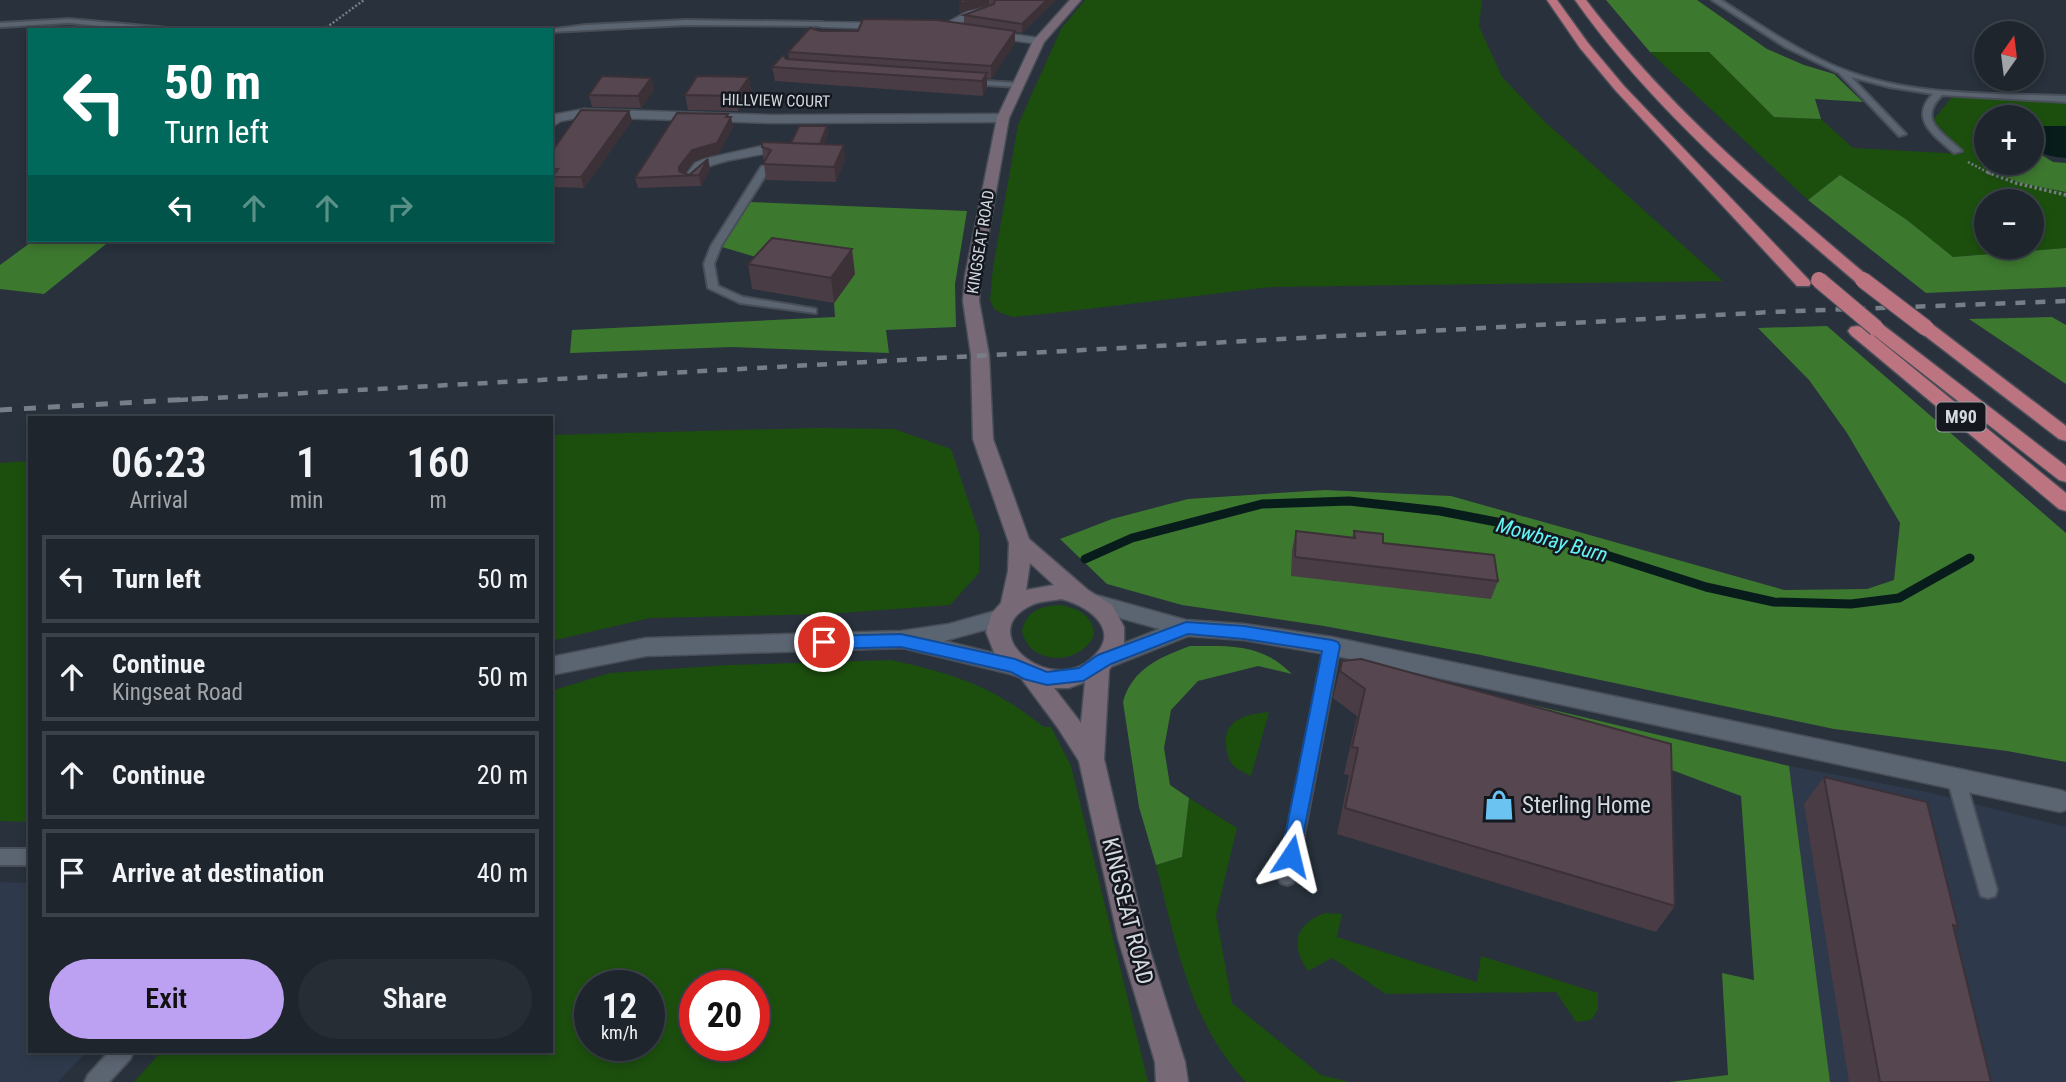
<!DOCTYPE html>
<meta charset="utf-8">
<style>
:root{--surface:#1e252d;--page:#262d35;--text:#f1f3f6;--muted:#a1a5aa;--line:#3c4249;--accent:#bca0f2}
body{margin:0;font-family:"Roboto Condensed",sans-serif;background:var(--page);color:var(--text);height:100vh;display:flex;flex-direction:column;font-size:26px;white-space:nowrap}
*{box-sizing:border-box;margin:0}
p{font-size:23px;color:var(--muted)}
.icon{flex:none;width:38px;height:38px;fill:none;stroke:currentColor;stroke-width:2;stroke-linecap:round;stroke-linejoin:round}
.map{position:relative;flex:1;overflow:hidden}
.drawer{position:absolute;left:28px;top:416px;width:525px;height:637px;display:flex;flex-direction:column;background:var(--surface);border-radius:0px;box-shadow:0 4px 10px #0003,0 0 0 2px var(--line)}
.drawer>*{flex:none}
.hud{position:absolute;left:28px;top:28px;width:525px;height:214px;border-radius:0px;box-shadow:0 4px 10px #0003,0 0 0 2px var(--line);background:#00695c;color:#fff;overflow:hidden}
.needle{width:46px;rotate:14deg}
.fabs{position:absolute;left:1974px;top:21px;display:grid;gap:14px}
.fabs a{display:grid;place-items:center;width:70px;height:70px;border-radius:50%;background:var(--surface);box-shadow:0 4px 10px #0003,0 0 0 2px var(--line);font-size:35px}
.speed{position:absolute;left:574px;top:970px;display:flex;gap:14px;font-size:35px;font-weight:700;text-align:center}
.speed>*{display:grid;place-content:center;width:91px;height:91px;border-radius:50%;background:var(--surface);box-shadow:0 4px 10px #0003,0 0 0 2px var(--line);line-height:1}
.speed small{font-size:18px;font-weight:400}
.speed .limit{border:10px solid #d22;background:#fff;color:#111}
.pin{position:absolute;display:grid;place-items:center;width:60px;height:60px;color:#fff;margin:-30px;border:4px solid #fff;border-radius:50%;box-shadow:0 2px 7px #0007}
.me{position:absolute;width:77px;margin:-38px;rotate:10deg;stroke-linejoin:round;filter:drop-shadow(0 0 5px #0008)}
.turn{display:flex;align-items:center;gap:24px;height:147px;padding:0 21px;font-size:32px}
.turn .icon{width:91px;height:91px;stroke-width:2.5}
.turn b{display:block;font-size:49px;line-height:60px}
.lanes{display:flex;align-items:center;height:66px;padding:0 21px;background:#0003;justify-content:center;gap:35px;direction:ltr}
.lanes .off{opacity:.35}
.eta{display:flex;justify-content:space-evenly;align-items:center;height:119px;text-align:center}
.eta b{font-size:42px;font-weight:600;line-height:49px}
.action{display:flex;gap:14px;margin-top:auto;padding:14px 21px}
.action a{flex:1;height:80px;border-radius:42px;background:var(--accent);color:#111;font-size:28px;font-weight:600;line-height:80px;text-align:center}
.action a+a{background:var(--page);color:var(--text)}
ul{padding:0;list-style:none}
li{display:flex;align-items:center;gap:21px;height:88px;margin:0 14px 10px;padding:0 7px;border:4px solid var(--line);border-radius:0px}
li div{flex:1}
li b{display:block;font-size:26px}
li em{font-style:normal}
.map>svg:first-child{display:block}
.built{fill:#2e3a4b}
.green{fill:#1c4f0e;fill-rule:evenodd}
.forest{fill:#3d782f}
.water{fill:#091c1c}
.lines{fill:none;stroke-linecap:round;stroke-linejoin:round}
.stream{stroke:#091c1c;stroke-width:9}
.lane-casing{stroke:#484e58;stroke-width:4}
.street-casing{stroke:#484e58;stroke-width:3}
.secondary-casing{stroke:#484e58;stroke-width:3}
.highway-casing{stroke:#484e58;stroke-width:3}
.path-far1{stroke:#767d87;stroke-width:2.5;stroke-dasharray:2 2;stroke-linecap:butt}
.path{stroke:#767d87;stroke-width:3.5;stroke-dasharray:2.5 2.5;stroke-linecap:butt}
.lane{fill:#5b6471;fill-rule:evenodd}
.street{fill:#5b6471;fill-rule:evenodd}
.secondary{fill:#786976;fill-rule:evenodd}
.highway{fill:#bc7480;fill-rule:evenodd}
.rail-far1{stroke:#777e88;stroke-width:4.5;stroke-dasharray:10 10;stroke-linecap:butt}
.rail{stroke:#777e88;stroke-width:5;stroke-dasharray:12 12;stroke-linecap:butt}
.highway-bridge-casing{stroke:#484e58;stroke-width:18;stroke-linecap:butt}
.highway-bridge{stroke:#bc7480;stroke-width:16}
.wall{fill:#493c44}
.shaded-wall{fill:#3c3137}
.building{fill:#55464f;stroke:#3c3137;stroke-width:2}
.route{fill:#1a73e8;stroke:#114b97;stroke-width:2}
.labels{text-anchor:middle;stroke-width:5;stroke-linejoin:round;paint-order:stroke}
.far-street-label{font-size:16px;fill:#d4d9e1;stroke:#14181e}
.shield{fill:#14181e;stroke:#9a9fa6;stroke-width:2}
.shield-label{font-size:18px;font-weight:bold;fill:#d4d9e1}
.water-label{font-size:21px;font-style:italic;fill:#65f4f4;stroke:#14181e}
.near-poi-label{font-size:23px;fill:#d4d9e1;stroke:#14181e;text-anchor:start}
.near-street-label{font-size:23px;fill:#d4d9e1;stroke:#14181e}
</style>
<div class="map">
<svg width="2066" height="1082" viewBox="0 0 2066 1082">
<rect width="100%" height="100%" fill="#28313c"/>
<!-- built -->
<path class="built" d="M1789,766L1927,792L2066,827V1082H1830Z
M0,882L30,883V1052H86L58,1082H0Z"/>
<!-- green -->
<path class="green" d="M1085,0H1482L1479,26L1502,77L1545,122L1723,281L1271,287L1054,313L1013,317L1001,313L994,309L990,300L993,268L1018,125L1061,29Z
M1650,52H1709L1774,117L1821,119L1853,148L1964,154L1933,120L1953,96L2066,103V126H2035L2032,129V117H1986V142L1975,152L1984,168L2021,183L2066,192V248L1953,257L1907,220L1840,175L1808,200ZM1986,201H2032V247H1986Z
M816,428L894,429L951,449L979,533V573L950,605L827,614L650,618L551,641V435Z
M30,461V822L0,821V463Z
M1059,605C1078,608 1093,615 1094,635C1081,666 1029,666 1022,631C1026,611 1041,606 1059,605Z
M891,660C955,674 992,686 1044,727H1051L1071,766L1148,1082H134L161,1052H551V691L610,673L729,665ZM590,985H649V1045H590ZM695,985H754V1045H695Z
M1269,712L1251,776C1245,773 1236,769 1232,764C1228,759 1226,750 1226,743C1224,718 1250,714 1269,712Z
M1189,798L1237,828L1216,915L1232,1003L1321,1075L1349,1082H1246C1189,1022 1176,942 1156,865L1182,857Z
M1325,913L1342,914L1337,937L1477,982L1481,956L1598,993V1010L1591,1020L1576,1022L1556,992L1386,994L1332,958L1308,971C1290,945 1295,924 1325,913Z"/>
<!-- forest -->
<path class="forest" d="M1606,0H1697L1767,49L1804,65L1834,74L1863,102L1815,99L1821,119L1774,117L1709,52H1650Z
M1986,142V163H2032V149L2053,162L2066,163V192L2021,183L1984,168L1974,151Z
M1840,175L1907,220L1953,257L2066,248V287L1926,293L1808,200Z
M749,202L967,211L955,284L956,327L886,330L889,353L732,347L570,353L572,330L835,317L834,303L854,275L776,263L722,247Z
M34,240H111L44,294L0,289V265Z
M2052,317L2066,325V384L1969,319Z
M1827,326L2066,533V762L2007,751L1834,729L1481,655L1324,626L1182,605L1107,584L1060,539L1112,519L1188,499L1325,490L1451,496L1784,590L1867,589L1894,580L1900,523L1847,433L1809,380L1758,328Z
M1190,646C1231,646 1261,643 1292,674L1258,666L1198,681L1171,710L1164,748L1170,785L1189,798L1182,857L1156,865L1139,807L1123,702C1132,669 1160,657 1190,646Z
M1440,683L1789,766L1830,1082H1669L1728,1075L1722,973L1754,980L1741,796Z"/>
<!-- water -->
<path class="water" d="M2035,126H2066V158C2043,156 2032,153 2032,129Z"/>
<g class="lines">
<!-- stream -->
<path class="stream" d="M1085,559L1132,538L1262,504L1349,501L1440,511L1512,525L1706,587L1774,602L1851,604L1899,598L1970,558"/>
<!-- lane casing -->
<g class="lane-casing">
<path id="lane" d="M1712,0H1721C1757,23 1793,48 1832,65C1905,97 1989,93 2066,96V102L1942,95C1916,121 1944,133 1962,151L1954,153C1935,136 1908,119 1933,94L1889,87L1851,77L1906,134L1899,136L1839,73L1785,47Z
M69,19L168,28L172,30H141L69,23L0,27V23Z
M686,20L822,22L826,24L822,26L686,25L551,32V30H547L585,25Z
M967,80L1018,83L1022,85L1018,87L970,84H967Z
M766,164L771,167L721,246L714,264L718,286L743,297L816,309V313L740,303L708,288L704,264L711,246L761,167Z
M1332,640L1337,642L1340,646L1296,877L1293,883L1287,885L1281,883L1278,877L1324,646L1327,642Z
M1956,771L1962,773L1965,778L1997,890L1995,896L1988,898L1981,896L1979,890L1947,778L1950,773Z
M0,849H30V865H0Z
M109,1052H133L130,1059L109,1082H85L88,1075Z"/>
</g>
<!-- street casing -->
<g class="street-casing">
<path id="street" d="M988,7L993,10L992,12L975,16L948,30L938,28L968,11Z
M818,22L887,23L893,26L887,29L822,27L818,26Z
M988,31L1039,38L1045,41L1039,44L984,36V32Z
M584,109L773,115L1003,114L1009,118L1003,122L773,123L584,117L561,121L551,127L552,115Z
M762,146L767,147V153C751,157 719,160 706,168C699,173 698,181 690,183L683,179L695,163L704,159Z
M1096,595L1186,620L1244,624L1332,637L2060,790L2066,792V810L2060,812L1332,655L1244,640L1188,636L1105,669L1097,666L1093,660L1097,654L1160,629L1088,609L1085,603L1088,597Z
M1002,609L1010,611L1013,617L1010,623L944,641L1023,660L1027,666L1023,672L1015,675L903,648L646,656L551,675V657L646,638L901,631L949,624Z"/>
</g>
<!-- secondary casing -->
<g class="secondary-casing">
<path id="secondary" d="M1070,0H1081L1044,42L1009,118L981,276L979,301L989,355L993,439L1029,539L1088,590L1112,605L1124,627V644L1109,670L1104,759L1146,938L1185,1062L1188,1082H1156L1155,1062L1118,938L1079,761L1058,728L1021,678L1011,674L996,657L986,632L992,613L1001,603L1008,571L1009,543L973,439L971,355L963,301L965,276L997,118L1033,41ZM1030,563L1054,585L1026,590ZM1061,599C1084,604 1121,627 1096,654C1055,701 972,634 1030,606C1038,601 1051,601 1061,599ZM1085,682L1081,723L1054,688H1069Z"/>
</g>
<!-- highway casing -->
<g class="highway-casing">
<path id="highway" d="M1547,0H1557L1588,43L1624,86L1809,280L1811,283L1809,286H1797L1616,91L1580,48Z
M1575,0H1586C1667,106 1767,191 1869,277L1871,280L1869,283H1857C1755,196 1653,110 1575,0Z
M1926,323L1932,324L2066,426V441L2059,439L1920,332L1918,328Z
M1877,324L1883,325L2066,466V482L2059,480L1871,333L1869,329Z
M1857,326L1863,327L2066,493V511L2059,509L1851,335L1848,331L1851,327Z"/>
</g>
<!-- path-far1 -->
<path class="path-far1" d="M323,30L364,0
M1968,162L1991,174"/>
<!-- path -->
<path class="path" d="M1987,172L2016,183L2066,195"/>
<!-- lane -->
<use href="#lane" class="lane"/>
<!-- street -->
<use href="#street" class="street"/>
<!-- secondary -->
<use href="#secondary" class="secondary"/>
<!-- highway -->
<use href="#highway" class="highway"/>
<!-- rail-far1 -->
<path class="rail-far1" d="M178,400L1772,312L2066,301"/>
<!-- rail -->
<path class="rail" d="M0,410L209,398"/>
<!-- highway-bridge casing -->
<g class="highway-bridge-casing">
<path id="highway-bridge" d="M1819,280L1876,328
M1863,280L1926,328"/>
</g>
<!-- highway-bridge -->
<use href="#highway-bridge" class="highway-bridge"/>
</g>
<!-- wall -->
<path class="wall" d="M962,0H1056L1022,33L1015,32V43L991,79L987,78V87L983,96L775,81L772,67L786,59H789L788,52L820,31H858L964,24V15L990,6L989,5L959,13V4Z
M749,77L751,92L738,111L688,110L685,95Z
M651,78L654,90L641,108L592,107L589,95Z
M629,111L632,121L584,188L555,187L553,179H551V153Z
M728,117L733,127L719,153L694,161L684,173L689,175L708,159L710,169L701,186L638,188L635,178Z
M827,126L828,134L824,144L845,160L836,182L766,180L762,147L791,143Z
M748,264L855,274L834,303L752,289Z
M1296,531L1352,538L1354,531L1383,543L1498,581L1491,599L1291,576L1292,550Z
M1342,661L1675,906L1656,932L1337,834L1349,775L1344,774L1357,716L1333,698Z
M1824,777L1958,927L1954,930L1991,1082H1849L1804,804Z"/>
<!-- shaded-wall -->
<path class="shaded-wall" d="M973,0H989V5L959,13V4Z
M1047,0H1056L1022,33V24Z
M1015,31V43L991,79V66Z
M987,73V87L983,96L982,81Z
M749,77L751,92L738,111L736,96Z
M651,78L654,90L641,108L638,96Z
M629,111L632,121L584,188L581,177Z
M728,114L729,121L731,117L733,127L719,153L694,161L682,176H681L679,167L692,150Z
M827,126L828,134L819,157L818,149Z
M844,145L845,160L836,182L834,167Z
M708,159L710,169L701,186L699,175Z
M852,249L855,274L834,303L831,278Z"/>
<!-- building -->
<path class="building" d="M962,0H973L959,4Z
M995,0H1047L1022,24L964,15L994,4Z
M863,19L937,20L1015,31L991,66L788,52L810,28L820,31H858Z
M783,55L786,59L987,73L982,81L772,67Z
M602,76L651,78L638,96L589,95Z
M697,76L749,77L736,96L685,95Z
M581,110L629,111L581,177H552L558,169H551V153Z
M677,113L728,114L726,117H731L717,143L692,150L679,167V171L689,175L708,159L699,175L635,178Z
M799,126H827L820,144L791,143Z
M762,142L844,145L834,167L763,164L771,150L762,147Z
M772,238L852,249L831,278L748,264Z
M1296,531L1355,538L1354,531L1383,534V543L1494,555L1498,581L1295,557Z
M1361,659L1671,744L1675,906L1345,808L1358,748L1352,747L1365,689L1340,671L1342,661Z
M1824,777L1927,802L1958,927L1953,925L1991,1082H1880Z"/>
<!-- route -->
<path class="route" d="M1186,622L1244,626L1332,640L1338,642L1340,646L1298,862L1291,865L1284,862L1281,856L1322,651L1244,639L1188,634L1111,664L1083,681L1047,685L1024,679L1011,672L901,647L824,649L818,647L816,642L818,637L824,636L901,634L1015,659L1047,672L1079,668L1098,655Z"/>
<!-- icons -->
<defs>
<g id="shop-bare" transform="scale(2.415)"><path d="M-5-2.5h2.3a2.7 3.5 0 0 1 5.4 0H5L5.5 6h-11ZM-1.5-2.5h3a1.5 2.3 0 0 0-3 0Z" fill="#6ac3f1" stroke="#14181e" stroke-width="2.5" paint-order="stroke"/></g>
</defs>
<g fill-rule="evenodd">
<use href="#shop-bare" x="1499" y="805"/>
</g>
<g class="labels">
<!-- far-street labels -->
<g class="far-street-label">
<text transform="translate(776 100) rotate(1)" y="6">HILLVIEW COURT</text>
<text transform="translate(980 242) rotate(-81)" y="6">KINGSEAT ROAD</text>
</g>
<!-- shield labels -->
<rect class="shield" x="1936.5" y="402.5" width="49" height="29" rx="5"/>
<g class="shield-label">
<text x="1961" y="423">M90</text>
</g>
<!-- water labels -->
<g class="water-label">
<text transform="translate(1552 540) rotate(16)" y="7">Mowbray Burn</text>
</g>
<!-- near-poi labels -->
<g class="near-poi-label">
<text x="1522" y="813">Sterling Home</text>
</g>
<!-- near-street labels -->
<g class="near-street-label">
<text transform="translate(1128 911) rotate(76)" y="8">KINGSEAT ROAD</text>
</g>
</g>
</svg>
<div class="fabs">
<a><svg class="needle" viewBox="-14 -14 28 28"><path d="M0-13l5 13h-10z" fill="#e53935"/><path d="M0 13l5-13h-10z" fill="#a1a5aa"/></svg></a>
<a>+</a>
<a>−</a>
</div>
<div class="speed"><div>12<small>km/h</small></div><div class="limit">20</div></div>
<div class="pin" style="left:824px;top:642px;background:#d93025"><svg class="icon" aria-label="arrive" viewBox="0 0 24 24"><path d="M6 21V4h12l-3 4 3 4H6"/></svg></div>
<svg class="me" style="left:1291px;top:856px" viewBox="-20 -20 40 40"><path d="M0-17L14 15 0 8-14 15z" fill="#1a73e8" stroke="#fff" stroke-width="4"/></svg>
<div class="hud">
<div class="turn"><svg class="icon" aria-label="left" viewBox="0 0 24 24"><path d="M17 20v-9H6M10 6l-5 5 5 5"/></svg><div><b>50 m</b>Turn left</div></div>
<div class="lanes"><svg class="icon" aria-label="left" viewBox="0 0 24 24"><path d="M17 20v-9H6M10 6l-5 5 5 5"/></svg><svg class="icon off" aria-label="ahead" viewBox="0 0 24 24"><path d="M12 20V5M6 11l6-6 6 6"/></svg><svg class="icon off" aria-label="ahead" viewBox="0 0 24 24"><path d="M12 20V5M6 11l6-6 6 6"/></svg><svg class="icon off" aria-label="right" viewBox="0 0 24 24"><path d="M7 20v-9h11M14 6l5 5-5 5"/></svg></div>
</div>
<section class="drawer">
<div class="eta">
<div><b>06:23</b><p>Arrival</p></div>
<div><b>1</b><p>min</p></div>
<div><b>160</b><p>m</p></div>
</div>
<ul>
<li><svg class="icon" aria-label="left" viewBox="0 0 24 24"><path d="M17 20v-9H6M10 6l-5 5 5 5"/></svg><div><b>Turn left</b></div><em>50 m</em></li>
<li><svg class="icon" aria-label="ahead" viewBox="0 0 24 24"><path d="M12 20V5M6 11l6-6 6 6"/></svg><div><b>Continue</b><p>Kingseat Road</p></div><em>50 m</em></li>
<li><svg class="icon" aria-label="ahead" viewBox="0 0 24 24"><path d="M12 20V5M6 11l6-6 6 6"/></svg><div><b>Continue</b></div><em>20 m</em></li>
<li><svg class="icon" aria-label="arrive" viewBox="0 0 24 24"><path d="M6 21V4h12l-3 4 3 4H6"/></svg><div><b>Arrive at destination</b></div><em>40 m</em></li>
</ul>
<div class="action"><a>Exit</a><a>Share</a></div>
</section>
</div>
